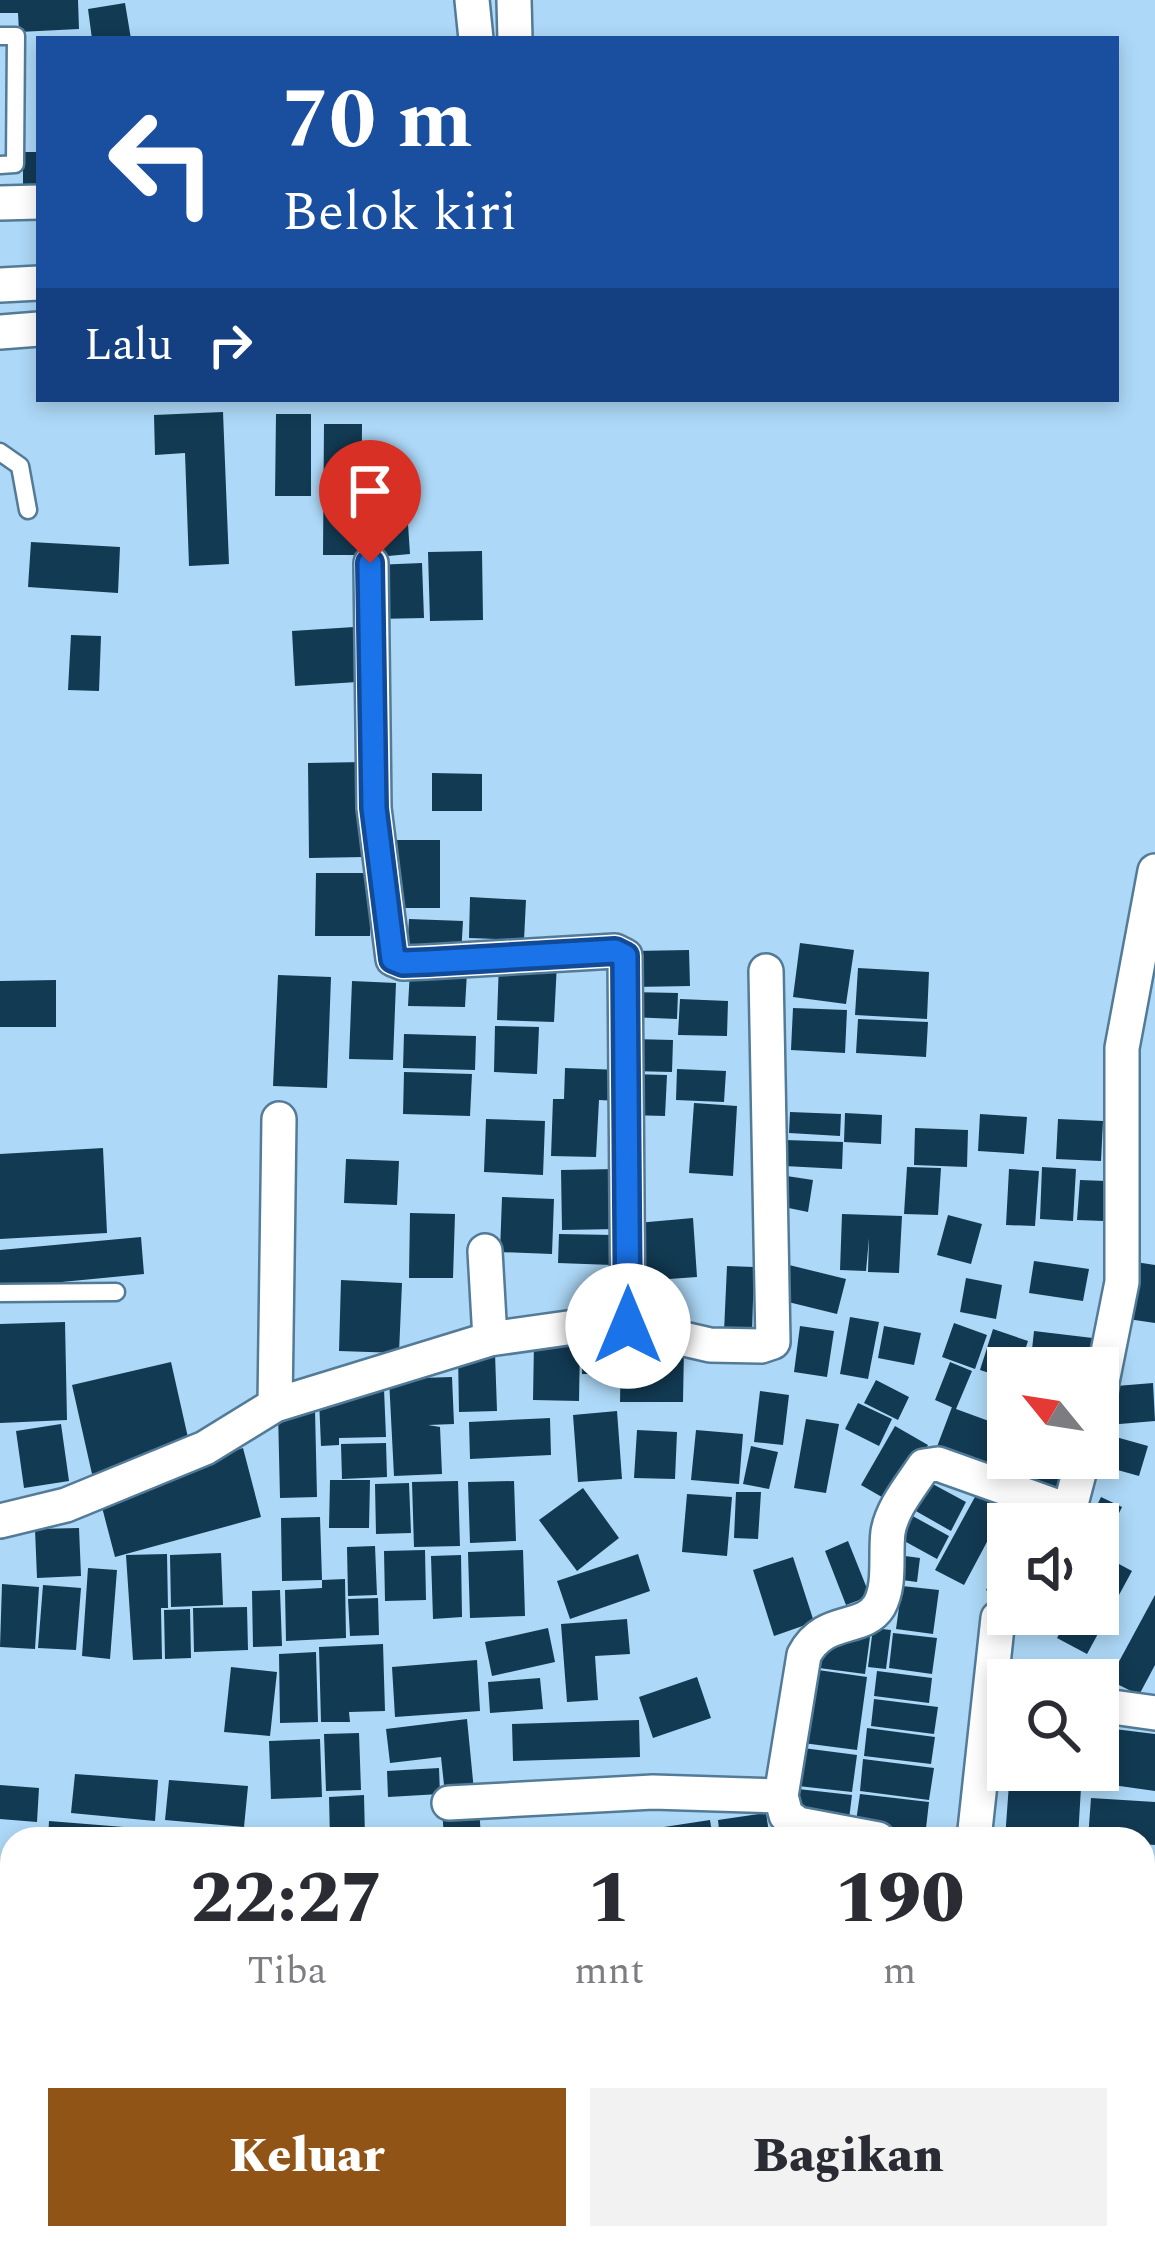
<!DOCTYPE html>
<html lang="id">
<style>
:root{--surface:#fff;--page:#f2f2f3;--text:#2b2b33;--muted:#7c7c81;--accent:#915417}
body{margin:0;font-family:Spectral,serif;background:var(--page);color:var(--text);height:100vh;display:flex;flex-direction:column;font-size:45px;white-space:nowrap}
*{box-sizing:border-box;margin:0}
p{font-size:39px;color:var(--muted)}
.icon{flex:none;width:66px;height:66px;fill:none;stroke:currentColor;stroke-width:2;stroke-linecap:round;stroke-linejoin:round}
.map{position:relative;flex:1;overflow:hidden}
.drawer{position:absolute;left:0px;top:1827px;width:1155px;height:423px;display:flex;flex-direction:column;background:var(--surface);border-radius:36px 36px 0 0;box-shadow:0 6px 18px #0003}
.drawer>*{flex:none}
.hud{position:absolute;left:36px;top:36px;width:1083px;height:366px;border-radius:0px;box-shadow:0 6px 18px #0003;background:#1a4fa0;color:#fff;overflow:hidden}
.needle{width:78px;rotate:300deg}
.tools{position:absolute;left:987px;top:1347px;display:grid;gap:24px}
.tools a{display:grid;place-items:center;width:132px;height:132px;border-radius:0px;background:var(--surface);box-shadow:0 6px 18px #0003;font-size:60px}
.pin{position:absolute;display:grid;place-items:center;width:102px;height:102px;color:#fff;margin:-123px -51px;border-radius:50% 50% 50% 0;rotate:-45deg;box-shadow:0 0 12px #0007}
.pin .icon{rotate:45deg}
.me{position:absolute;width:132px;margin:-66px;rotate:0deg;stroke-linejoin:round;filter:drop-shadow(0 0 9px #0008)}
.turn{display:flex;align-items:center;gap:42px;height:252px;padding:0 48px;font-size:54px}
.turn .icon{width:156px;height:156px;stroke-width:2.5}
.turn b{display:block;font-size:84px;line-height:102px}
.then{display:flex;align-items:center;height:114px;padding:0 48px;background:#0003;gap:24px;font-size:45px}
.eta{display:flex;justify-content:space-evenly;align-items:center;height:204px;text-align:center}
.eta b{font-size:72px;font-weight:800;line-height:84px}
.primary-button{display:flex;gap:24px;margin-top:auto;padding:24px 48px}
.primary-button a{flex:1;height:138px;border-radius:0px;background:var(--accent);color:#fff;font-size:48px;font-weight:800;line-height:138px;text-align:center}
.primary-button a+a{background:var(--page);color:var(--text)}
.map>svg:first-child{display:block}
.building{fill:#123a53}
.lines{fill:none;stroke-linecap:round;stroke-linejoin:round}
.service-casing{stroke:#537b97;stroke-width:21}
.minor-casing{stroke:#537b97;stroke-width:38}
.service{stroke:#fff;stroke-width:16}
.minor{stroke:#fff;stroke-width:33}
.route-casing{stroke:#114b97;stroke-width:30}
.route{stroke:#1a73e8;stroke-width:21}
</style>
<div class="map">
<svg width="1155" height="2249" viewBox="0 0 1155 2249">
<rect width="100%" height="100%" fill="#add8f7"/>
<!-- building -->
<path class="building" d="M0,0H78L79,29L19,32L18,13H0Z
M125,3L131,39H92L88,9Z
M23,152H39V189H23Z
M223,412L229,564L189,566L185,453L155,455L154,415Z
M276,414H311V496H275Z
M324,424H362L361,555H323Z
M405,479L410,554L377,557L372,482Z
M31,542L120,547L118,593L28,587Z
M482,551L483,620L430,621L428,552Z
M422,563L424,618L376,619L374,565Z
M354,627L357,682L295,686L292,631Z
M71,635L101,636L99,691L68,690Z
M364,762V857L309,858L308,763Z
M432,773L482,774V811H432Z
M397,840H440V908H397Z
M316,873H371L370,936H315Z
M470,897L526,900L524,940L469,938Z
M409,919L463,921L461,955L407,953Z
M800,943L854,950L846,1004L793,997Z
M689,950L690,986L634,987L633,951Z
M499,961L557,963L554,1022L497,1020Z
M858,968L929,972L927,1019L855,1015Z
M410,970L467,972L465,1007L408,1006Z
M278,975L331,977L327,1088L273,1086Z
M56,980V1027H0V981Z
M352,981L396,983L393,1060L349,1059Z
M630,992L678,993L677,1019L629,1017Z
M680,999L728,1001L727,1036L678,1035Z
M793,1008L847,1010L845,1053L791,1050Z
M858,1019L928,1022L926,1057L856,1053Z
M495,1026L539,1027L537,1074L494,1072Z
M404,1034L476,1036L475,1070L403,1068Z
M633,1039L673,1040L672,1072L632,1071Z
M565,1068L621,1070L620,1101L599,1100L596,1157L551,1156L553,1099H564Z
M677,1069L726,1071L724,1102L676,1100Z
M404,1072L472,1074L470,1116L403,1114Z
M631,1074L667,1075L665,1116L629,1115Z
M694,1103L737,1106L733,1176L689,1173Z
M790,1112L841,1114L840,1136L789,1133Z
M845,1113L882,1115L881,1144L844,1142Z
M980,1114L1027,1117L1024,1154L978,1151Z
M486,1119L545,1121L543,1175L484,1172Z
M1058,1119L1103,1121L1101,1161L1056,1159Z
M915,1128L968,1130L967,1167L914,1165Z
M786,1140L843,1142L842,1169L784,1166Z
M103,1148L107,1233L0,1239V1154Z
M346,1159L399,1161L397,1205L344,1203Z
M907,1167L941,1168L938,1215L904,1214Z
M1042,1167L1076,1169L1073,1221L1040,1219Z
M617,1169L618,1229L562,1230L561,1170Z
M1009,1169L1039,1171L1035,1226L1006,1225Z
M780,1175L813,1180L808,1212L774,1205Z
M1080,1180L1106,1181L1104,1221L1077,1220Z
M502,1197L554,1199L552,1254L500,1252Z
M410,1213L455,1214L453,1278H409Z
M842,1214L902,1216L899,1273L868,1272L869,1238L866,1271L840,1270Z
M948,1215L982,1224L971,1264L937,1255Z
M693,1218L697,1277L641,1281L637,1223Z
M559,1234L613,1235L612,1265L558,1263Z
M141,1237L144,1274L0,1288V1250Z
M1034,1261L1089,1269L1083,1301L1029,1293Z
M1129,1261L1155,1265V1323L1121,1318Z
M785,1264L846,1279L837,1314L776,1299Z
M727,1266L754,1267L752,1334L724,1332Z
M966,1278L1002,1285L996,1319L960,1312Z
M341,1280L402,1283L399,1353L339,1351Z
M850,1317L879,1322L868,1379L840,1374Z
M65,1322L67,1420L0,1423V1324Z
M954,1323L987,1335L975,1369L942,1357Z
M800,1326L834,1331L827,1377L794,1372Z
M884,1326L921,1333L914,1365L878,1358Z
M993,1329L1028,1341L1019,1368H1008V1379L980,1370Z
M1034,1331L1101,1339L1098,1368H1030Z
M583,1339H616L615,1374H582Z
M534,1342H580L579,1401L533,1400Z
M621,1347H684L683,1402H620Z
M495,1353L497,1411L459,1412L458,1354Z
M171,1362L191,1451L92,1474L72,1385Z
M950,1362L972,1371L956,1409L1008,1428L992,1473L935,1452L952,1407L956,1409L935,1400Z
M452,1377L454,1424L428,1425L440,1427L442,1474L394,1476L389,1379Z
M876,1380L909,1397L898,1420L864,1403Z
M1153,1383L1155,1421L1108,1425L1104,1387Z
M384,1389L386,1437L339,1438V1445L321,1446L319,1399Z
M760,1391L789,1395L783,1445L754,1442Z
M858,1403L892,1419L879,1446L845,1429Z
M315,1410L317,1497L280,1498L278,1412Z
M617,1411L622,1479L578,1482L573,1415Z
M550,1418L551,1455L470,1459L469,1422Z
M806,1419L839,1424L826,1493L794,1488Z
M61,1424L69,1481L24,1488L16,1431Z
M895,1426L928,1445L894,1504L861,1485Z
M637,1430L677,1432L675,1479L634,1478Z
M696,1430L743,1434L739,1484L691,1480Z
M1098,1432L1148,1446L1139,1476L1089,1462L1098,1458Z
M386,1443L387,1477L342,1479L341,1444Z
M1007,1445L1008,1458H1030L1068,1472L1057,1500L996,1477Z
M751,1446L778,1452L769,1489L743,1484Z
M243,1448L261,1517L115,1557L98,1492Z
M330,1480H370L369,1528H329Z
M458,1481L460,1546L414,1547L412,1482Z
M514,1481L516,1541L470,1543L468,1482Z
M929,1482L966,1502L951,1531L914,1510Z
M409,1483L411,1533L376,1534L375,1484Z
M583,1488L619,1538L577,1571L539,1520Z
M736,1492H761L758,1539L734,1538Z
M687,1494L732,1497L727,1556L682,1552Z
M976,1495L1004,1510L964,1585L935,1570Z
M1101,1497L1122,1507L1105,1542L1098,1539V1524H1088Z
M909,1514L949,1536L937,1559L897,1537Z
M320,1517L322,1580L282,1581L281,1518Z
M79,1528L81,1576L37,1578L35,1529Z
M848,1541L870,1596L846,1605L825,1551Z
M375,1546L377,1595L348,1596L347,1547Z
M425,1550L426,1600L385,1601L384,1551Z
M523,1550L525,1616L470,1618L468,1552Z
M221,1553L223,1605L171,1607L170,1555Z
M167,1554L168,1608H161L162,1659L133,1660L126,1555Z
M638,1554L650,1591L570,1619L557,1581Z
M461,1555L462,1617L433,1619L431,1556Z
M1102,1555L1132,1571L1087,1654L1057,1638L1070,1614H1098V1562Z
M905,1556L920,1558L917,1582L902,1580Z
M793,1557L814,1622L774,1636L753,1570Z
M1002,1560L1008,1563V1602L986,1590Z
M88,1568L117,1570L110,1659L82,1656Z
M345,1579L346,1638L286,1641L285,1590L322,1588V1580Z
M2,1584L39,1587L35,1649L0,1647Z
M43,1585L81,1588L76,1650L38,1648Z
M902,1586L939,1590L933,1634L896,1629Z
M280,1590L282,1646L253,1647L252,1591Z
M1155,1595V1665L1139,1695L1109,1680Z
M378,1598L379,1635L350,1636L348,1599Z
M247,1607L248,1650L194,1652L193,1608Z
M190,1609L191,1658L165,1659L164,1610Z
M627,1619L630,1654L595,1656L598,1700L567,1702L561,1624Z
M548,1628L555,1662L492,1676L485,1642Z
M873,1628L891,1630L886,1669L868,1667Z
M824,1631L870,1637L865,1674L819,1668Z
M893,1633L937,1638L932,1674L889,1668Z
M383,1644L385,1711L349,1712L350,1722H321L319,1647Z
M316,1652L318,1722L280,1723L279,1654Z
M477,1660L480,1711L395,1717L392,1667Z
M231,1667L277,1672L270,1736L224,1732Z
M818,1670L867,1677L857,1750L803,1743L808,1704H814Z
M877,1671L932,1678L929,1703L874,1696Z
M697,1677L711,1718L653,1738L639,1697Z
M540,1678L543,1709L490,1713L488,1682Z
M874,1699L938,1707L934,1734L871,1726Z
M467,1719L474,1791L445,1794L441,1757L390,1763L386,1729Z
M639,1720L640,1757L513,1761L512,1724Z
M1098,1727L1155,1734V1791L1084,1781L1086,1770H1098Z
M867,1728L935,1737L931,1764L864,1756Z
M359,1733L361,1790L326,1791L324,1734Z
M320,1739L322,1797L271,1799L269,1741Z
M803,1748L857,1755L852,1792L798,1786Z
M863,1759L934,1768L929,1800L860,1791Z
M439,1768L440,1794L388,1797L387,1771Z
M1010,1770H1082L1078,1839H1005Z
M75,1774L158,1780L155,1821L71,1813Z
M169,1780L248,1786L244,1827L165,1820Z
M0,1785L39,1788L37,1822L0,1819Z
M798,1789L852,1795L848,1827L794,1820Z
M860,1794L929,1802L925,1837L855,1828Z
M364,1795L365,1838L330,1839L329,1797Z
M1091,1798L1155,1802V1845L1143,1844V1839H1088Z
M479,1805L481,1839H444L442,1807Z
M766,1813L770,1839H720L718,1820Z
M710,1820L713,1839H666L664,1827Z
M49,1821L161,1830L160,1839H48Z
M657,1829L659,1839H597V1836Z
M4,1873L12,1874V1902L1,1901Z
M0,1944L12,1945V1978L0,1977Z
M0,1981L12,1982V2036L0,2035Z
M0,2194L12,2195V2238H25L24,2249H0Z
M121,2238H174L173,2249H120Z
M180,2238H230L229,2249H179Z
M234,2238H268L267,2249H233Z
M271,2238H304L303,2249H270Z
M341,2238H518L616,2246V2249H340Z
M730,2238H777L776,2249L729,2247Z
M1062,2238H1112L1122,2249H1050Z"/>
<g class="lines">
<!-- service casing -->
<g class="service-casing">
<path id="service" d="M0,36H16L15,164L0,165
M0,452L20,466L28,510
M0,1293L116,1292"/>
</g>
<!-- minor casing -->
<g class="minor-casing">
<path id="minor" d="M472,0L476,39
M514,0L515,39
M0,203L39,202
M0,285L39,283
M0,332L39,329
M371,563L374,808L393,959L403,963L427,962L615,951L625,956L628,1326
M485,1251L490,1339
M1098,1402L1122,1282V1048L1155,871
M275,1405L279,1119
M0,1521L66,1505L205,1448L275,1405L490,1339L610,1322L710,1345L761,1346L773,1342L766,971
M1098,1705L1155,1713
M449,1803L653,1792L781,1796
M878,1839L798,1824L786,1815L781,1796L804,1655C824,1616 863,1632 879,1606C891,1585 885,1555 888,1532C892,1508 911,1486 924,1466L938,1464L1064,1509L1072,1500L1083,1458
M974,1839L998,1618
M0,2101H12
M1143,2135L1155,2136
M908,2238L948,2249
M329,2249L330,2238
M972,2249L996,2246L1012,2238"/>
</g>
<!-- service -->
<use href="#service" class="service"/>
<!-- minor -->
<use href="#minor" class="minor"/>
</g>
<g class="lines">
<!-- route casing -->
<g class="route-casing">
<path id="route" d="M370,563L374,808L393,959L403,963L428,962L615,951L625,956L628,1326"/>
</g>
<!-- route -->
<use href="#route" class="route"/>
</g>
</svg>
<div class="tools">
<a><svg class="needle" viewBox="-14 -14 28 28"><path d="M0-13l5 13h-10z" fill="#e53935"/><path d="M0 13l5-13h-10z" fill="#7c7c81"/></svg></a>
<a><svg class="icon" aria-label="sound" viewBox="0 0 24 24"><path d="M4 9h4l5-4v14l-5-4H4zM17 9q2 3 0 6"/></svg></a>
<a><svg class="icon" aria-label="search" viewBox="0 0 24 24"><circle cx="10" cy="10" r="6"/><path d="M15 15l6 6"/></svg></a>
</div>
<div class="pin" style="left:370px;top:563px;background:#d93025"><svg class="icon" aria-label="arrive" viewBox="0 0 24 24"><path d="M6 21V4h12l-3 4 3 4H6"/></svg></div>
<svg class="me" style="left:628px;top:1326px" viewBox="-20 -20 40 40"><circle r="19" fill="#fff"/><path d="M0-13L10 11 0 6-10 11z" fill="#1a73e8"/></svg>
<div class="hud">
<div class="turn"><svg class="icon" aria-label="left" viewBox="0 0 24 24"><path d="M17 20v-9H6M10 6l-5 5 5 5"/></svg><div><b>70 m</b>Belok kiri</div></div>
<div class="then">Lalu<svg class="icon" aria-label="right" viewBox="0 0 24 24"><path d="M7 20v-9h11M14 6l5 5-5 5"/></svg></div>
</div>
<section class="drawer">
<div class="eta">
<div><b>22:27</b><p>Tiba</p></div>
<div><b>1</b><p>mnt</p></div>
<div><b>190</b><p>m</p></div>
</div>
<div class="primary-button"><a>Keluar</a><a>Bagikan</a></div>
</section>
</div>
